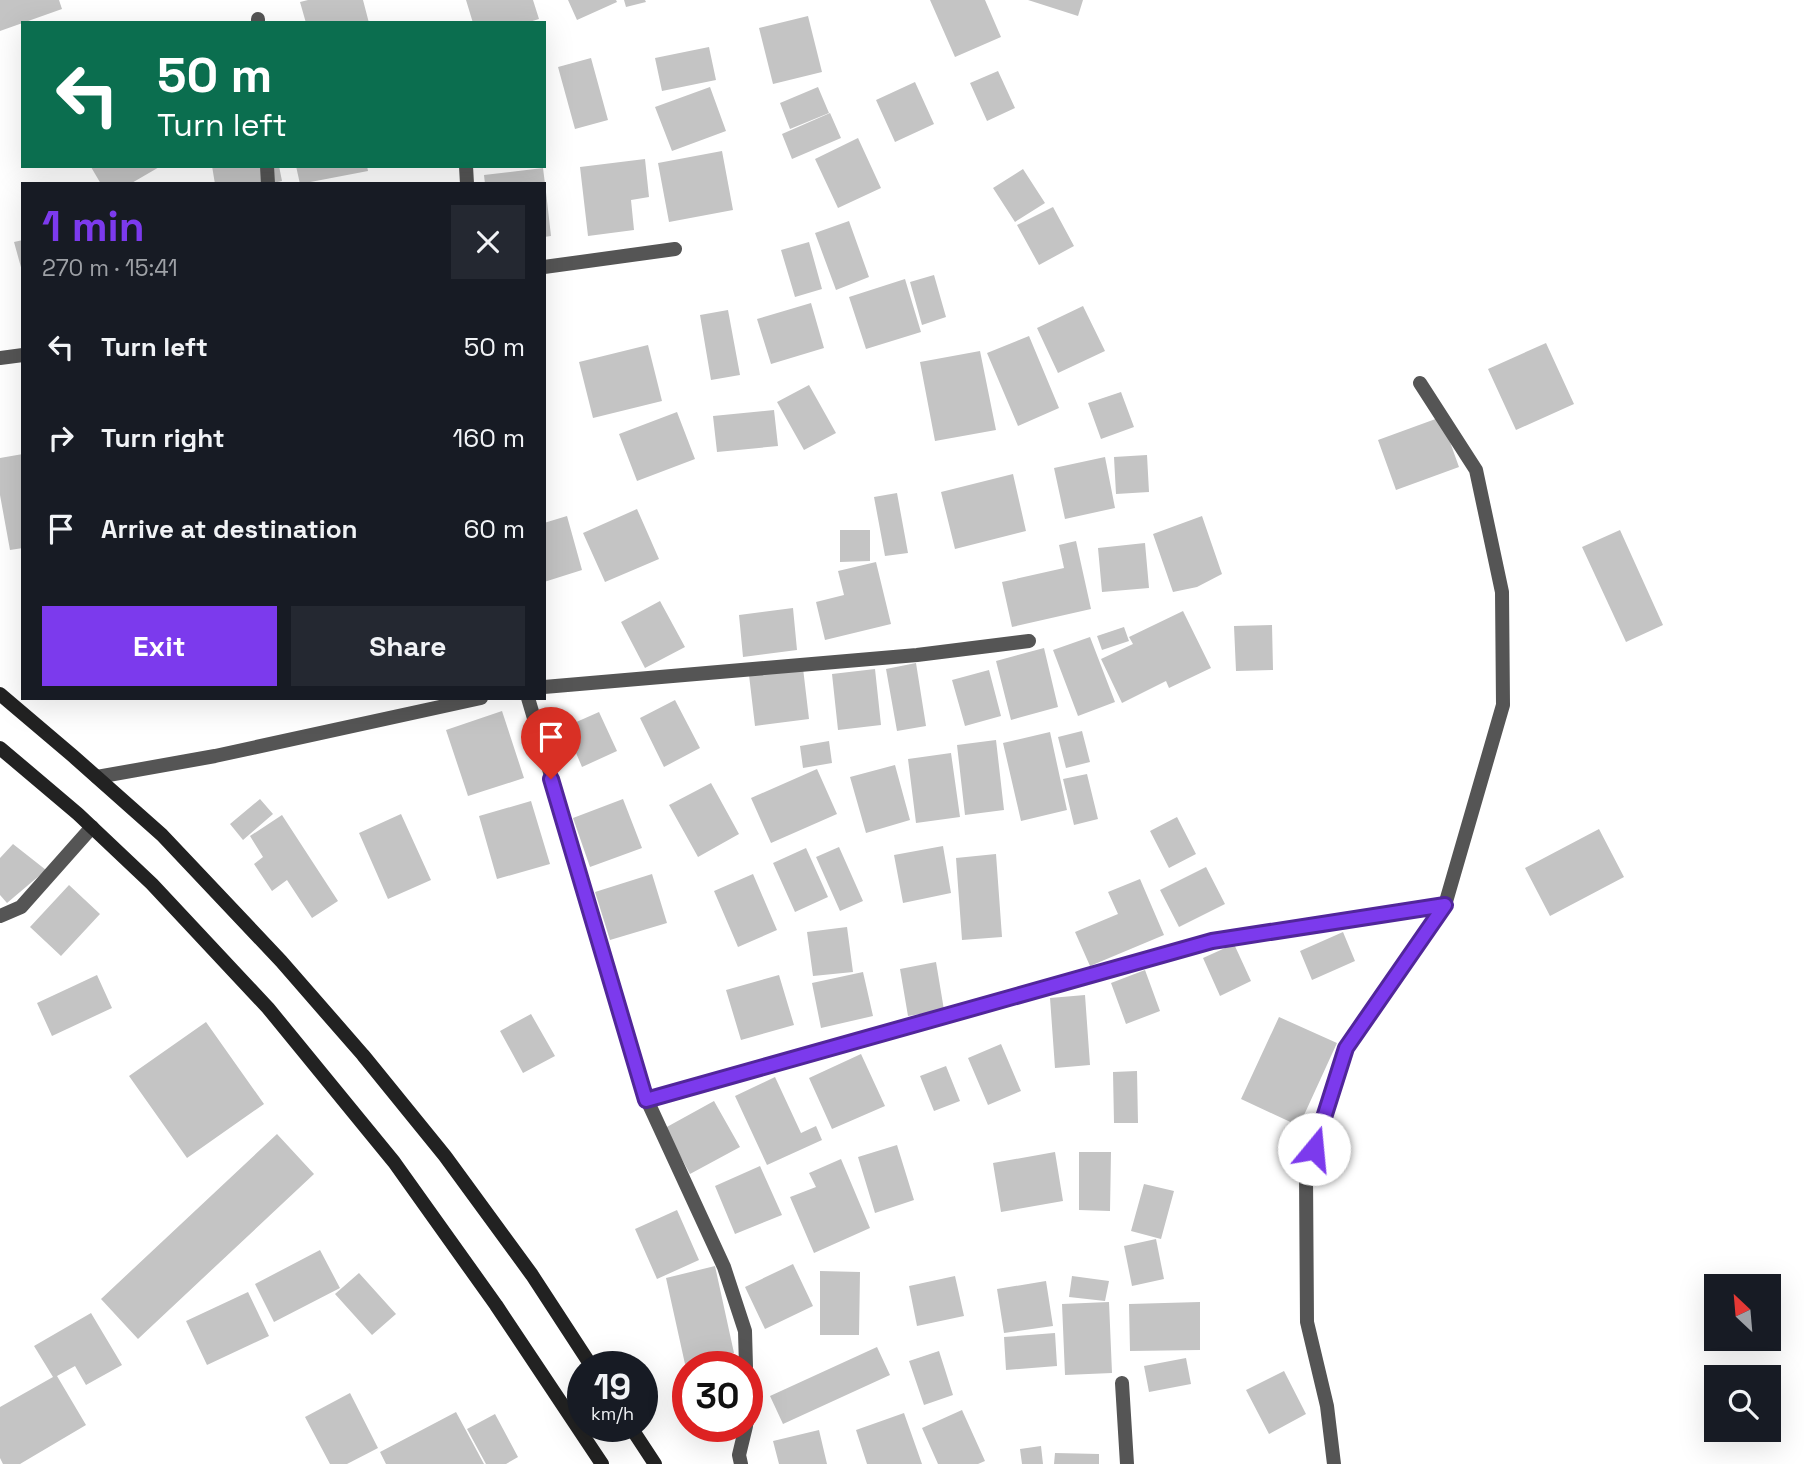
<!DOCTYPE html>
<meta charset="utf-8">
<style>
:root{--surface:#171b24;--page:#242831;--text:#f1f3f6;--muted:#9ea1a6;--accent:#7c3aed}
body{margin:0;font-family:"Space Grotesk",sans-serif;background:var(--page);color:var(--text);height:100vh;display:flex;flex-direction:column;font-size:26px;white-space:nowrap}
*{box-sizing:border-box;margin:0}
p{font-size:23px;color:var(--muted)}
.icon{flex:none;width:38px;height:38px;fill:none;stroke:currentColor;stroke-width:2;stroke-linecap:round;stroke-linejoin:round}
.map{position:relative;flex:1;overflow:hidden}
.side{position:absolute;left:21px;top:182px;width:525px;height:518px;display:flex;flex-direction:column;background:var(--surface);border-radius:0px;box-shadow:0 7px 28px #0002}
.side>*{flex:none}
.top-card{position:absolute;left:21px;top:21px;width:525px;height:147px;border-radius:0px;box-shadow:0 7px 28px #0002;background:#0b6e4f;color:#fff;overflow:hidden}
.needle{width:46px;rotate:334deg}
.fabs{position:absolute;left:1704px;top:1274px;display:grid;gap:14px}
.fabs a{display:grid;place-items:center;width:77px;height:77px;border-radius:0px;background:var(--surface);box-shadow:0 7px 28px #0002;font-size:35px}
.speed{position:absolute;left:567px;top:1351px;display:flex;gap:14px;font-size:35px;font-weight:700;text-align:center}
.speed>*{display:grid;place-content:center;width:91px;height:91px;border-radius:50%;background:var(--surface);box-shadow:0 7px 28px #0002;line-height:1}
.speed small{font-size:18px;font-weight:400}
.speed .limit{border:10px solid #d22;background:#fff;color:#111}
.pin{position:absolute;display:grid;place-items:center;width:60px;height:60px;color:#fff;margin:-72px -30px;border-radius:50% 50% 50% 0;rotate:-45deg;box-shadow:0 0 7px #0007}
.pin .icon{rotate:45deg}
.me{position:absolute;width:77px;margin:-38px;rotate:17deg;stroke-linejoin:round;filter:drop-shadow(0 0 5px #0008)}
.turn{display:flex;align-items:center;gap:24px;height:147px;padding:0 21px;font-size:32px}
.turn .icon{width:91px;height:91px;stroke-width:2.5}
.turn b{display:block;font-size:49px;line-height:60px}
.round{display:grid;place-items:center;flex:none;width:74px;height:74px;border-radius:0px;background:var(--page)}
.summary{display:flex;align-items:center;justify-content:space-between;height:119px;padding:0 21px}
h1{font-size:42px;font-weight:800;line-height:52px;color:var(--accent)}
.action{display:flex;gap:14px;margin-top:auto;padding:14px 21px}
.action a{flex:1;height:80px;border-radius:0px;background:var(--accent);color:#fff;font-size:28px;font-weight:800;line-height:80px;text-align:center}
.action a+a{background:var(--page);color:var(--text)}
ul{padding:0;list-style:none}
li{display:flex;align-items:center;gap:21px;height:91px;padding:0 21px}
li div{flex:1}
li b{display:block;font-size:26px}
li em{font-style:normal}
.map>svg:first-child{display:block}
.building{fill:#c4c4c4}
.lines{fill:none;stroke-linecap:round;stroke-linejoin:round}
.street{stroke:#555;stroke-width:14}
.secondary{stroke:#222;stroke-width:14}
.route-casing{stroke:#51269a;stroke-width:18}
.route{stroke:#7c3aed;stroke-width:12}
</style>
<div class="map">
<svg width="1804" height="1464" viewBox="0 0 1804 1464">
<rect width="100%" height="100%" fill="#fff"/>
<!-- building -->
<path class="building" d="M0,0H59L62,9L0,31Z
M308,0H363L369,23H306L300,2Z
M466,0H533L539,19L526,23H473Z
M568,0H616L617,2L577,20Z
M624,0H645L646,2L626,7Z
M930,0H985L1001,37L955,57Z
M1028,0H1083L1078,16Z
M808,16L822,72L773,84L759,28Z
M709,47L716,80L662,91L655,58Z
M591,58L608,120L575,129L558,67Z
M998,71L1015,108L987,121L970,83Z
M915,82L934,124L895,142L876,100Z
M710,87L726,131L672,151L655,107Z
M818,87L829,113L790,129L780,103Z
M830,113L841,138L792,159L782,134Z
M858,138L881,188L838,208L815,159Z
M722,151L733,210L669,222L658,163Z
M645,159L649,197L631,200L634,230L588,236L580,167Z
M93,166H161L130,184H101L91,167Z
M212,166H279L282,181L269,184H215Z
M296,166H367L368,171L300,184Z
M543,168L545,184H485L484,175Z
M1023,169L1045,203L1015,222L993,188Z
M544,192H546L551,236L544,237Z
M1053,207L1074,246L1039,265L1017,225Z
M849,221L869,277L836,290L815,233Z
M23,240V271H22L14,242Z
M809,242L822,289L795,297L781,250Z
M934,275L946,317L922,325L910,282Z
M905,279L921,332L866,349L849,297Z
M811,303L824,348L771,364L757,319Z
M1083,306L1105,351L1058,373L1037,328Z
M728,310L740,375L711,380L700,315Z
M1029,336L1059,408L1018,426L987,353Z
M1546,343L1574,404L1516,430L1488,369Z
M648,345L662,401L593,418L579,362Z
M980,351L996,430L935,441L920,362Z
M809,385L836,433L804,450L777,402Z
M1121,392L1134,427L1101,439L1088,403Z
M774,410L778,446L717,452L713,416Z
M677,412L695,459L637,481L619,434Z
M1441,417L1459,467L1396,490L1378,440Z
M23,454V548L10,550L0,495V458Z
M1147,455L1149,492L1116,494L1114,457Z
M1105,457L1115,508L1065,519L1054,468Z
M1013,474L1026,531L955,549L941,492Z
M897,493L908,553L885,556L874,497Z
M637,509L659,559L605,582L583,533Z
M567,516L582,570L544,582V523Z
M1202,516L1222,574L1197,587L1173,592L1153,534Z
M840,530H870V561L840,562Z
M1620,530L1663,625L1626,642L1582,547Z
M1076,541L1091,609L1012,627L1002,582L1064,568L1059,545Z
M1145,543L1149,588L1102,592L1098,548Z
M876,562L891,624L825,640L816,602L844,595L838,571Z
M660,601L685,647L645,668L621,622Z
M793,608L797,650L743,657L739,615Z
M1183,611L1211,668L1169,688L1166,681L1122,703L1101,659L1133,644L1129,637Z
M1272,625L1273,670L1236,671L1234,626Z
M1124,627L1129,641L1102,650L1097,636Z
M1090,637L1115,702L1078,716L1053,650Z
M1044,648L1058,707L1011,720L996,661Z
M916,663L926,726L897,731L886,669Z
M803,668L809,719L755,726L749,675Z
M875,669L881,725L838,730L832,674Z
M989,670L1001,716L965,726L952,680Z
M675,700L700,748L664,767L640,718Z
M502,711L524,778L468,796L446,730Z
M599,712L617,751L582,767L565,727Z
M1082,731L1090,762L1066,768L1058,737Z
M1050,732L1067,810L1021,821L1003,743Z
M996,740L1004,810L965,815L957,745Z
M829,741L832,763L803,768L800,746Z
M951,753L960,817L916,823L908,759Z
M895,765L910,820L866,833L850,777Z
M817,769L837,814L771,843L751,798Z
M1087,774L1098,819L1074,825L1063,779Z
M711,783L739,834L698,857L669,805Z
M260,799L273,814L243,840L230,824Z
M623,799L642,848L590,867L573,818Z
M531,801L550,864L497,879L479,816Z
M401,814L431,880L388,899L359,833Z
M282,815L338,901L312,918L287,880L272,891L254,864L263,857L250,836Z
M1177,817L1196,854L1169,868L1150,831Z
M1599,829L1624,877L1550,916L1525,868Z
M13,844L46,870L7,903L0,895V858Z
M943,846L951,893L903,903L894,855Z
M839,847L863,901L840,911L816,857Z
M806,848L828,897L795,912L773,863Z
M996,854L1002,937L962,940L956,858Z
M1206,867L1225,904L1179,927L1160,890Z
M652,874L667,923L610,940L595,892Z
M753,874L777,930L738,947L714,891Z
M1140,879L1164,935L1090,966L1075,932L1118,914L1108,892Z
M69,885L100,914L61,956L30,927Z
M847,927L853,972L813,976L807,932Z
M1343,932L1355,961L1312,980L1300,951Z
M1234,944L1251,981L1220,996L1203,958Z
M936,962L944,1010L908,1016L900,969Z
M1145,970L1160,1011L1126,1024L1111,983Z
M863,972L873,1016L821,1028L812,983Z
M97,975L112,1008L52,1036L37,1003Z
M779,975L794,1025L741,1040L726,990Z
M1085,995L1090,1065L1055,1068L1050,998Z
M531,1014L555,1056L523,1073L500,1031Z
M1279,1017L1337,1043L1299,1126L1241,1099Z
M206,1022L264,1104L187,1158L129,1076Z
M1001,1044L1021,1091L988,1105L968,1058Z
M861,1054L885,1106L832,1129L809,1078Z
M946,1066L960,1101L934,1111L920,1076Z
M1137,1071L1138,1123H1114L1113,1072Z
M775,1077L801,1133L816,1126L822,1140L767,1165L735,1096Z
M714,1101L740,1147L690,1174L665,1128Z
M277,1134L314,1174L138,1339L101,1299Z
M897,1145L914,1200L875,1213L858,1157Z
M1055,1152L1063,1201L1001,1212L993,1163Z
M1079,1152H1111L1110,1211L1079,1210Z
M841,1159L870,1228L814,1253L790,1197L816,1187L809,1173Z
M760,1166L782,1215L735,1234L715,1186Z
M1144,1184L1174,1191L1161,1239L1131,1231Z
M677,1210L699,1260L657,1279L635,1229Z
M1156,1239L1164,1279L1132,1286L1124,1246Z
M320,1250L340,1288L274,1322L255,1284Z
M793,1264L813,1306L765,1329L745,1287Z
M715,1266L734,1353L685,1364L666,1278Z
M820,1271L860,1272L859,1335H820Z
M359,1273L396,1314L372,1335L335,1294Z
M955,1276L964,1316L917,1326L909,1286Z
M1072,1276L1109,1281L1105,1301L1069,1297Z
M1046,1281L1053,1326L1004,1333L997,1289Z
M248,1292L269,1336L207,1365L186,1321Z
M1109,1302L1112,1373L1065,1375L1062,1304Z
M1200,1302V1350L1130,1351L1129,1304Z
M91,1313L122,1365L86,1385L75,1366L57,1376L86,1425L20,1464H3L0,1458V1407L53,1377L34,1346Z
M1055,1333L1057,1366L1006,1370L1004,1337Z
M877,1347L890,1375L783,1424L770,1396Z
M939,1351L953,1395L924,1405L909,1361Z
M1186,1358L1191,1384L1149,1392L1144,1366Z
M1284,1371L1306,1414L1269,1434L1246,1390Z
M350,1393L378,1448L347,1464H330L305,1417Z
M962,1410L985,1461L978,1464H938L922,1428Z
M456,1412L484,1464H386L380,1452Z
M904,1413L922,1464H867L856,1430Z
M495,1414L518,1457L506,1464H486L467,1429Z
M819,1430L827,1464H779L773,1441Z
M1041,1446L1043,1464H1022L1020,1449Z
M1055,1453L1099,1454V1464H1054Z"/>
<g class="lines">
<!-- street -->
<path class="street" d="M258,19V23
M267,166L268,184
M466,166L467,184
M544,267L675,249
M0,358L23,355
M544,687L917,655L1029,641
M528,698L647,1100L724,1267L745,1331L746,1367
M97,777L215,756L481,698
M0,916L21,907L92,827
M647,1100L1212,941L1445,905
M1122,1383L1127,1464
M747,1399V1422
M741,1464L739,1455L746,1426
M1334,1464L1327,1406L1307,1322L1306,1175L1346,1048L1445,905L1503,705L1502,592L1476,470L1420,383"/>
<!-- secondary -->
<path class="secondary" d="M0,694L73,756L162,835L281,961L363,1055L445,1156L532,1275L592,1367
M0,748L78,814L152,884L268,1008L394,1162L496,1305L602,1464
M630,1426L655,1464"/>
</g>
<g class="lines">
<!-- route casing -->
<g class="route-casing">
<path id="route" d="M551,779L646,1100L1212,941L1445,905L1346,1048L1314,1149"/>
</g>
<!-- route -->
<use href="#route" class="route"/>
</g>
</svg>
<div class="fabs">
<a><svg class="needle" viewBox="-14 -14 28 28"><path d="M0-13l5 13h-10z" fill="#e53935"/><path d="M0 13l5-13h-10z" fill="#9ea1a6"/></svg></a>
<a><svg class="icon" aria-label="search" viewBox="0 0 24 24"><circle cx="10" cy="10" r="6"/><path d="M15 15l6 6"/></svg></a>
</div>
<div class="speed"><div>19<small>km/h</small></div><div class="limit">30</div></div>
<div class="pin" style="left:551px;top:779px;background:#d93025"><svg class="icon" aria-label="arrive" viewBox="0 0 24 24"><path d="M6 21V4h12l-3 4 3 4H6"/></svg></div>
<svg class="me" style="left:1314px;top:1149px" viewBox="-20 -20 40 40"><circle r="19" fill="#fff"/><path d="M0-13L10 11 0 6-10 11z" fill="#7c3aed"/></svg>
<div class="top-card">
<div class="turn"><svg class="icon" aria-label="left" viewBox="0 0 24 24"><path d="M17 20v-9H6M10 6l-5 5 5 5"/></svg><div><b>50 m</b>Turn left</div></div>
</div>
<section class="side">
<div class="summary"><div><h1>1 min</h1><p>270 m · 15:41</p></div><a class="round"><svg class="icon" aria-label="close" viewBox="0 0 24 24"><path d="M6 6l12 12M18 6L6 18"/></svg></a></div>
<ul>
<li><svg class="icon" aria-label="left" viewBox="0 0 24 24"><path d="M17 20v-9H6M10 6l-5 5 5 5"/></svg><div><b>Turn left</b></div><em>50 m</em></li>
<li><svg class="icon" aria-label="right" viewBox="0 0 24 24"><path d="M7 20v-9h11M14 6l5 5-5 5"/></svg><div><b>Turn right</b></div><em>160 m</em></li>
<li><svg class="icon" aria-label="arrive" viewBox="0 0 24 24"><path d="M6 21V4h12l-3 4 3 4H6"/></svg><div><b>Arrive at destination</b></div><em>60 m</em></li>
</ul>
<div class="action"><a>Exit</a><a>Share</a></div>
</section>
</div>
